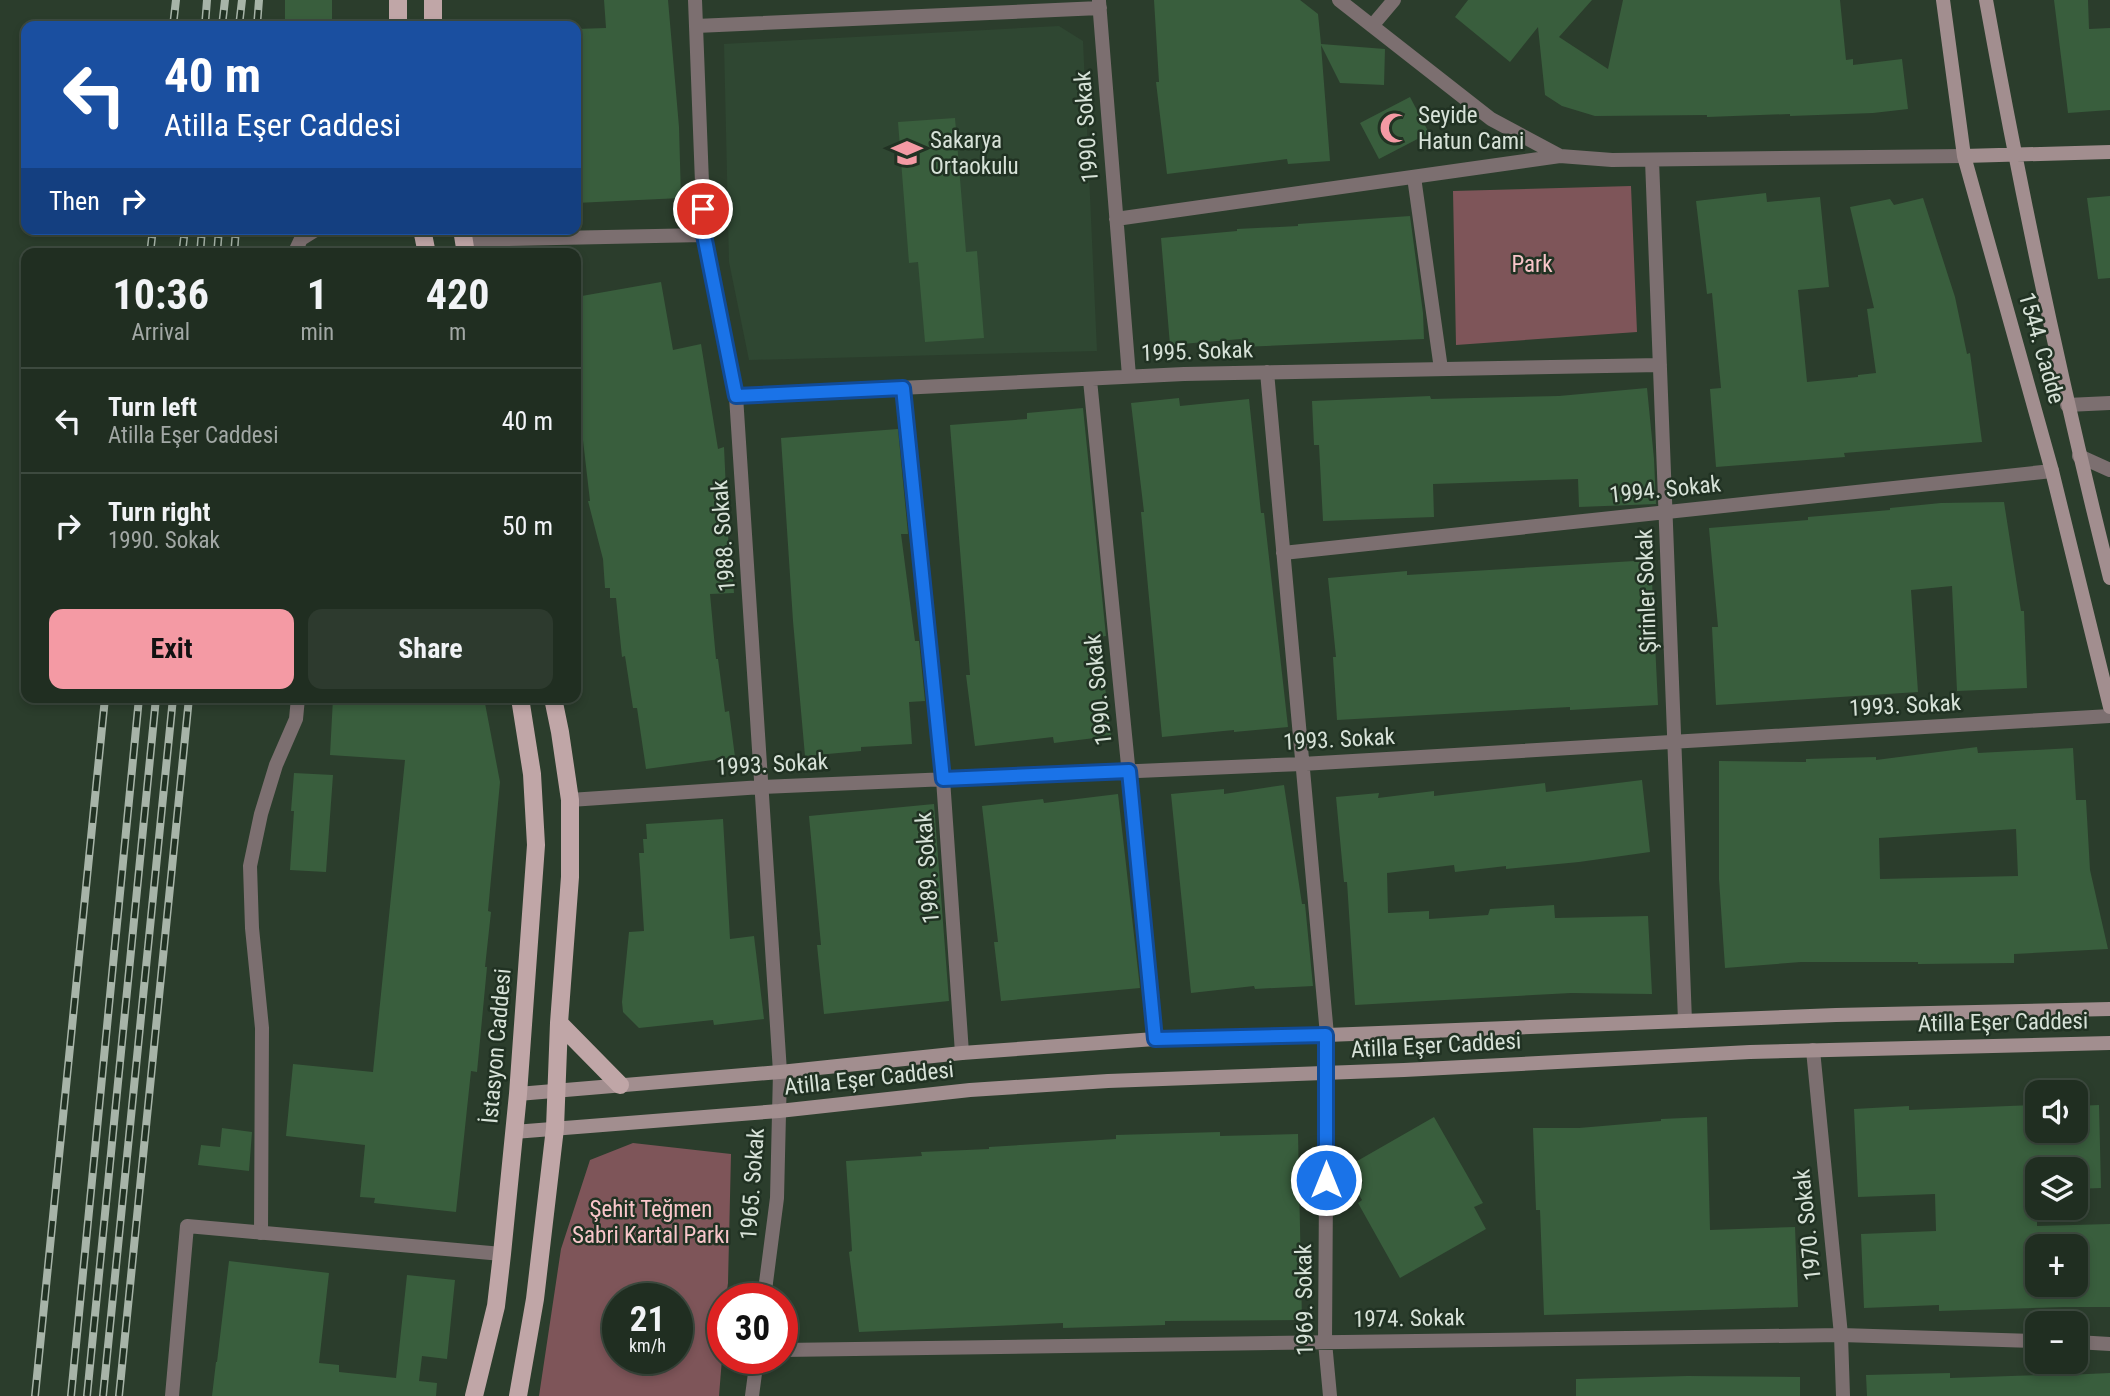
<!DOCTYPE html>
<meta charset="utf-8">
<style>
:root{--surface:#202e21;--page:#2d3a2e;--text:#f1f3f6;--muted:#a2a8a5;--line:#3d4a3f;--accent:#f49aa4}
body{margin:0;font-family:"Roboto Condensed",sans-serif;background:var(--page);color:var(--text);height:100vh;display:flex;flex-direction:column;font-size:26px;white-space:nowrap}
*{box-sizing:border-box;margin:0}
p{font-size:23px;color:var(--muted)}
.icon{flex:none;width:38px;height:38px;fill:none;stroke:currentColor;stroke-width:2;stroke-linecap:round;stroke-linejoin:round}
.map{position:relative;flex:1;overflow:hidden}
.details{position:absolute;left:21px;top:248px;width:560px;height:455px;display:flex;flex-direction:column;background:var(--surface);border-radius:14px;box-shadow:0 4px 10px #0003,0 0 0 2px var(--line)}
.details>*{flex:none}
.guide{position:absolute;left:21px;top:21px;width:560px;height:214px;border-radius:14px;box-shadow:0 4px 10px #0003,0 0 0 2px var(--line);background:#1a4fa0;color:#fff;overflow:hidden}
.tools{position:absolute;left:2025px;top:1080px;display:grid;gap:14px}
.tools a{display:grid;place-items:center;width:63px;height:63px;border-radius:14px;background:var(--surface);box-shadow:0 4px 10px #0003,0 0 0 2px var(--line);font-size:35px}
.speed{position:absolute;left:602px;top:1283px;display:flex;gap:14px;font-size:35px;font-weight:700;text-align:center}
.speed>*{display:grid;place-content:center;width:91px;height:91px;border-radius:50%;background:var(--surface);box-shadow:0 4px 10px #0003,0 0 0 2px var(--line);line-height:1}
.speed small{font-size:18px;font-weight:400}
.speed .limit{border:10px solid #d22;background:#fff;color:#111}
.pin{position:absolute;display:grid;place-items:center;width:60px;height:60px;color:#fff;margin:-30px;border:4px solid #fff;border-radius:50%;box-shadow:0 2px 7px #0007}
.me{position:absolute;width:77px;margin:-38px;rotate:0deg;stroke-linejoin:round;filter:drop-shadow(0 0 5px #0008)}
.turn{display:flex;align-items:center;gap:24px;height:147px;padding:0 28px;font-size:32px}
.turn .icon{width:91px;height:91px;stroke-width:2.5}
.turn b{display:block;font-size:49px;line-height:60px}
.then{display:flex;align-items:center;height:66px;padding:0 28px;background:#0003;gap:14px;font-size:26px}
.eta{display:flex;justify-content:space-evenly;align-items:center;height:119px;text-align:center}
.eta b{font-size:42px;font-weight:700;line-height:49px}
.button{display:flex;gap:14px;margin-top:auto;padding:14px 28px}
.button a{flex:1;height:80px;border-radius:14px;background:var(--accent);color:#111;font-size:28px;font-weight:700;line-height:80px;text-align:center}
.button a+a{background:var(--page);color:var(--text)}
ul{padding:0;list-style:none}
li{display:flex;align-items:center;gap:21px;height:105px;padding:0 28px;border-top:2px solid var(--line)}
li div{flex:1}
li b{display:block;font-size:26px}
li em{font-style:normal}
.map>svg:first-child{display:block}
.built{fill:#2f4732}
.green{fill:#7e5559;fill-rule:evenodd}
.building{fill:#395e3d;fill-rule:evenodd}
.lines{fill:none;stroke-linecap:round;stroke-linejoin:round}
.lane{stroke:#7c6f70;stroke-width:14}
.street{stroke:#7c6f70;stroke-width:14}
.secondary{stroke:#a28e8f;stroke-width:14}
.primary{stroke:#c0a6a7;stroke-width:18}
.rail-casing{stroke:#a7b4a8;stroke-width:8}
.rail{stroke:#213223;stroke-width:5;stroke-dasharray:16;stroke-linecap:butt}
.route-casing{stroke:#114b97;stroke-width:18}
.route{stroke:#1a73e8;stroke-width:12}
.labels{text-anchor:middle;stroke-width:5;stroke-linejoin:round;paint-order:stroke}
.poi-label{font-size:23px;fill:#d7e2d8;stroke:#213223;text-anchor:start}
.street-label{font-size:23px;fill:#d7e2d8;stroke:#213223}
.park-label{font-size:23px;fill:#f9c6ca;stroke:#213223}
</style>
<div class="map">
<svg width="2110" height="1396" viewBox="0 0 2110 1396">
<rect width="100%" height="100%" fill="#2b3d2c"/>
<!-- built -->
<path class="built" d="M1059,26L1083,41L1097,351L749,360L729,262L724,44Z"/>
<!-- green -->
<path class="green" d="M1631,186L1637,332L1456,345L1453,191Z
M633,1143L731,1154L728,1283L726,1298H723V1346L719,1396H539L561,1249L590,1160ZM618,1298H677V1358H618Z"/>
<!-- building -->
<path class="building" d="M285,0H332V26H285Z
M604,0H668L679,127L681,198L576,203V29L606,28Z
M1154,0H1300L1318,14L1321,44L1385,49L1384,85L1340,83L1321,45L1330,161L1288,164L1287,159L1167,174L1156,82H1159Z
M1468,0H1592L1559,37L1608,69L1623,0H1840L1846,60L1853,59V65L1902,59L1908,109L1873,113L1790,116V114L1707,117V115L1595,116L1562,106L1545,95L1538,27L1510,62L1455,17Z
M2054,0H2088L2089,29L2110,28V110L2068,113Z
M1410,97L1429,133L1379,159L1360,123Z
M955,118L966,252L977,251L984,338L925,342L918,262L909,263L898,122Z
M1766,193L1767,202L1820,197L1829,287L1798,290L1807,382L1858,377V375L1876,373L1867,309L1874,308L1850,207L1890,199L1894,205L1923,198L1955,297L1967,354L1970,353L1982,442L1844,453L1845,457L1716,467L1710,389L1721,388L1712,293L1707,294L1696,201Z
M2110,196V278L2098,279L2087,198Z
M1410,216L1423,313L1424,339L1241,347V339L1170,345L1161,238L1237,231V229L1298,226V224Z
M661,282L673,350L701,344L718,449L724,447L729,554L731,553L734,593L710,594L716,659H718L725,712L729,711L735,757L646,769L637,708H633L625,656L622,657L616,598H610V588H605L603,559L588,501H590L581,423H576V297Z
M1647,388L1654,459L1656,504L1579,507L1578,479L1433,484L1434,517L1323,521L1319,445H1314L1312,401L1430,396L1431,399L1559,396Z
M1179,398L1180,406L1249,399L1261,513H1264L1288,727L1234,732V730L1162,737L1141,512H1144L1131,403Z
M1083,408L1106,636L1099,637L1111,736L1054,743L1053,737L975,746L966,675H970L950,425L1027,419V413Z
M898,429L908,534H901L915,641H919L925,701L909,702L912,744L861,747V751L805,756L793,621L781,438Z
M2004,502L2021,611H2024L2027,688L1957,691L1952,586L1911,590L1918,692L1716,705L1712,627H1718L1709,528L1808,520V517L1890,510V508L1941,503Z
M1651,560L1658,705L1570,710V707L1337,720L1333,657H1336L1328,578L1407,571V575Z
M333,698H484L500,782L488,911L491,912L485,967H487L477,1072L471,1071L456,1212L374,1203L375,1198L360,1197L365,1145L286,1136L293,1064L373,1072L405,760L330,755Z
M1977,747L1978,753L2073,748L2076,800H2086L2090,870L2108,949L2014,954V963L1918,964V962H1801L1725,968L1719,879V761L1806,762V759L1876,757V760ZM2016,829L2018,876L1880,879L1879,838Z
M294,773L333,775L326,872L290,870L294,811H291Z
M1642,780L1650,852L1579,862L1506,869V866L1455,872L1454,865L1387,873L1388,913L1429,911V919L1488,915L1490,909L1554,905L1555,918L1648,916L1652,994L1571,993L1355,1005L1347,882H1344L1336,797L1379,793L1378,798L1434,791V796L1545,783L1546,792Z
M1284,785L1302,904H1305L1313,986L1255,989L1254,986L1191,993L1171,794L1224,789V794Z
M1118,794L1140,988L1001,1001L994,942H998L982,806L1043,799L1044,803Z
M934,804L949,1001L824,1014L817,945H821L809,816Z
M723,819L730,939L754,936L764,1019L714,1025L713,1020L639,1028L623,1012L622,1002L629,932L644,931L639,853H644L643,839H647L646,824Z
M2035,1105L2036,1130H2076V1106L2099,1105L2101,1188L2076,1189V1169H2037V1226L2110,1224V1307H2064L1939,1311V1305L1864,1308L1861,1234L1936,1231L1935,1194L1858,1197L1854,1109L1909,1106V1110ZM2037,1246H2076V1284H2037Z
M1434,1117L1483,1203L1474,1207L1486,1229L1400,1278L1358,1203L1362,1200L1355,1188L1363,1183L1352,1164Z
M1707,1117L1710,1230L1795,1227L1798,1307L1544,1315L1540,1210H1536L1533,1128H1579L1661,1121V1119Z
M222,1128L252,1132L249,1171L198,1165L201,1145L220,1147Z
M1220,1132V1136L1298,1134L1302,1320L1165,1321V1325L1063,1328V1323L859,1332L849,1252L852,1251L846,1161L922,1156L921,1152L989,1149V1147L1116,1139V1135Z
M229,1261L329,1273L319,1363L339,1365V1372L396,1378L407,1275L455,1280L447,1359L422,1356L419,1381L437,1383L436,1396H212L216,1362H217Z
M1950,1373V1378L2043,1375V1376L2110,1373V1396H1867L1866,1375Z
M1687,1376L1800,1377V1396H1576V1379Z"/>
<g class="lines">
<!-- lane -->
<path class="lane" d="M261,1233L262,1028L252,928L250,866L261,814L276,765L296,719L298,698"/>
<!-- street -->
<path class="street" d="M695,0L704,235L736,396L780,1072L777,1198L764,1298
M1339,0L1491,119L1560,156L1612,160L1964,156
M1099,1L1129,376
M696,26L1100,8
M1372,26L1394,0
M1652,160L1685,1021
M1414,177L1441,369
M1116,219L1560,156
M464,240L704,235
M294,254L301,239L317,229
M1267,372L1327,1035L1325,1342L1330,1396
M1090,380L1155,1039
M903,388L943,779L962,1053
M736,396L1184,374L1660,365
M2067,405L2110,403
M2079,456L2110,470
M1283,553L2052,471
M570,800L762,787L1302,764L2110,716
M1813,1050L1841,1335L1843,1396
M2076,1342L2110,1344
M782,1350L1841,1335L2037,1341
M172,1396L187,1226L502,1254
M752,1396L757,1358"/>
<!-- secondary -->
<path class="secondary" d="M1943,0L1964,156L2052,471L2110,707
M1986,0C2021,194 2062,387 2110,578
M1964,156L2110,152
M518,1094L780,1072L962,1053L1155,1039L1327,1035L1836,1015L2110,1009
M514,1132L779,1111L970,1090L1108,1081L1404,1070L1750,1052L2110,1043"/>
<!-- primary -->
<path class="primary" d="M398,26V0
M433,26V0
M422,229L427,254
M462,229L466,254
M559,1023L620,1085
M474,1396L496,1306L502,1254L518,1094L536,845L532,774L520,698
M518,1396L535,1299L555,1128L559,1023L570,877V800L560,732L553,698"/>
<!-- rail casing -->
<g class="rail-casing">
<path id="rail" d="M173,26L176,0
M205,26L207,0
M222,26L225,0
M239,26L242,0
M257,26L259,0
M150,254L153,229
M182,254L185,229
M200,254L202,229
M217,254L219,229
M234,254L236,229
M35,1396L105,698
M71,1396L139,698
M87,1396L156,698
M103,1396L173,698
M119,1396L189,698"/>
</g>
<!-- rail -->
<use href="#rail" class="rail"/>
</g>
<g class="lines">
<!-- route casing -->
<g class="route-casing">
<path id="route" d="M703,209L704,235L736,396L903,388L943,779L1129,771L1155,1039L1326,1035V1180"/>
</g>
<!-- route -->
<use href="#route" class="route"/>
</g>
<!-- icons -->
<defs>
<g id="mosque-bare" transform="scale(2.415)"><path d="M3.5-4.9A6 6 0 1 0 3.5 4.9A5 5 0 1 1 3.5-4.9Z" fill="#f49aa4" stroke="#213223" stroke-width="2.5" paint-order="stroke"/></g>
<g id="school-bare" transform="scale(2.415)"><path d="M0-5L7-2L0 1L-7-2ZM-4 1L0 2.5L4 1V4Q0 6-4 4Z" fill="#f49aa4" stroke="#213223" stroke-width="2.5" paint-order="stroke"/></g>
</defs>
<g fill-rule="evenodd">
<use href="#mosque-bare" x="1395" y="128"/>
<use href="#school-bare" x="907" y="153"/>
</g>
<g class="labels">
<!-- poi labels -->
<g class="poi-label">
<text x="1418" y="123">Seyide<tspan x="1418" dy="26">Hatun Cami</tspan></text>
<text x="930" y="148">Sakarya<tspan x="930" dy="26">Ortaokulu</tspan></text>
</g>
<!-- street labels -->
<g class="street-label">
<text transform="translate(1086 127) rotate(-94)" y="8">1990. Sokak</text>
<text transform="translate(2042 348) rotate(74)" y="8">1544. Cadde</text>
<text transform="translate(1197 351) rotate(-2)" y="8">1995. Sokak</text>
<text transform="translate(1665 489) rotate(-6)" y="8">1994. Sokak</text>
<text transform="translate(723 536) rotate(-94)" y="8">1988. Sokak</text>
<text transform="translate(1646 591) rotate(-92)" y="8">Şirinler Sokak</text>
<text transform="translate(1098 690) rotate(-96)" y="8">1990. Sokak</text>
<text transform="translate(1905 705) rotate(-3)" y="8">1993. Sokak</text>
<text transform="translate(1339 739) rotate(-3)" y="8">1993. Sokak</text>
<text transform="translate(772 764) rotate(-3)" y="8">1993. Sokak</text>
<text transform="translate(927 868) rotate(-94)" y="8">1989. Sokak</text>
<text transform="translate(2003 1022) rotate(-1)" y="8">Atilla Eşer Caddesi</text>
<text transform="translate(1436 1045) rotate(-3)" y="8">Atilla Eşer Caddesi</text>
<text transform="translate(496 1046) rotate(-85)" y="8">İstasyon Caddesi</text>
<text transform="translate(869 1078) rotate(-6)" y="8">Atilla Eşer Caddesi</text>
<text transform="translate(752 1184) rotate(-86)" y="8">1965. Sokak</text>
<text transform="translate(1807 1225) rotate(-96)" y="8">1970. Sokak</text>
<text transform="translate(1304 1300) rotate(-91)" y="8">1969. Sokak</text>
<text transform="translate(1409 1318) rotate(-1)" y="8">1974. Sokak</text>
</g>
<!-- park labels -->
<g class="park-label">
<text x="1532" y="272">Park</text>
<text x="651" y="1217">Şehit Teğmen<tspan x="651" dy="26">Sabri Kartal Parkı</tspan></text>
</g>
</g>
</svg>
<div class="tools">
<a><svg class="icon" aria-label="sound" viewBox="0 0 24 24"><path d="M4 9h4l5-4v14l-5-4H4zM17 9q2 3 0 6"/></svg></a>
<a><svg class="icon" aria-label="layers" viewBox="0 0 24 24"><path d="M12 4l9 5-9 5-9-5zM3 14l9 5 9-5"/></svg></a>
<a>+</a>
<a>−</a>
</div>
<div class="speed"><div>21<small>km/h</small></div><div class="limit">30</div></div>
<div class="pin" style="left:703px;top:209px;background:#d93025"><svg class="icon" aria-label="arrive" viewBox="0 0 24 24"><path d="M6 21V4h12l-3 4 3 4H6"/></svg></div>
<svg class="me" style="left:1326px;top:1180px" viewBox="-20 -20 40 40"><circle r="17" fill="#1a73e8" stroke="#fff" stroke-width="3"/><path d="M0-11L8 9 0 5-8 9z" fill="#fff"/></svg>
<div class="guide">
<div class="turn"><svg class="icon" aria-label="left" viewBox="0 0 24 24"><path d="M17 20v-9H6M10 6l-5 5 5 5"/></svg><div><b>40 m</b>Atilla Eşer Caddesi</div></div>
<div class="then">Then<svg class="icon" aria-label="right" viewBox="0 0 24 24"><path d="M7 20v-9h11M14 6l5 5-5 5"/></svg></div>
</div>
<section class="details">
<div class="eta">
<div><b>10:36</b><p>Arrival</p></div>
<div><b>1</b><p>min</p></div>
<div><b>420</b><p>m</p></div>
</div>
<ul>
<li><svg class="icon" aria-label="left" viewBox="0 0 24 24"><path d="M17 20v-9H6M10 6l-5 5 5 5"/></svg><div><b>Turn left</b><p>Atilla Eşer Caddesi</p></div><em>40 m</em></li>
<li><svg class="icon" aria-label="right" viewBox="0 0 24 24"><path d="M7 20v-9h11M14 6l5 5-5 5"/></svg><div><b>Turn right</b><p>1990. Sokak</p></div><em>50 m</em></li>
</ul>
<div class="button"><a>Exit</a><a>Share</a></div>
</section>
</div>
